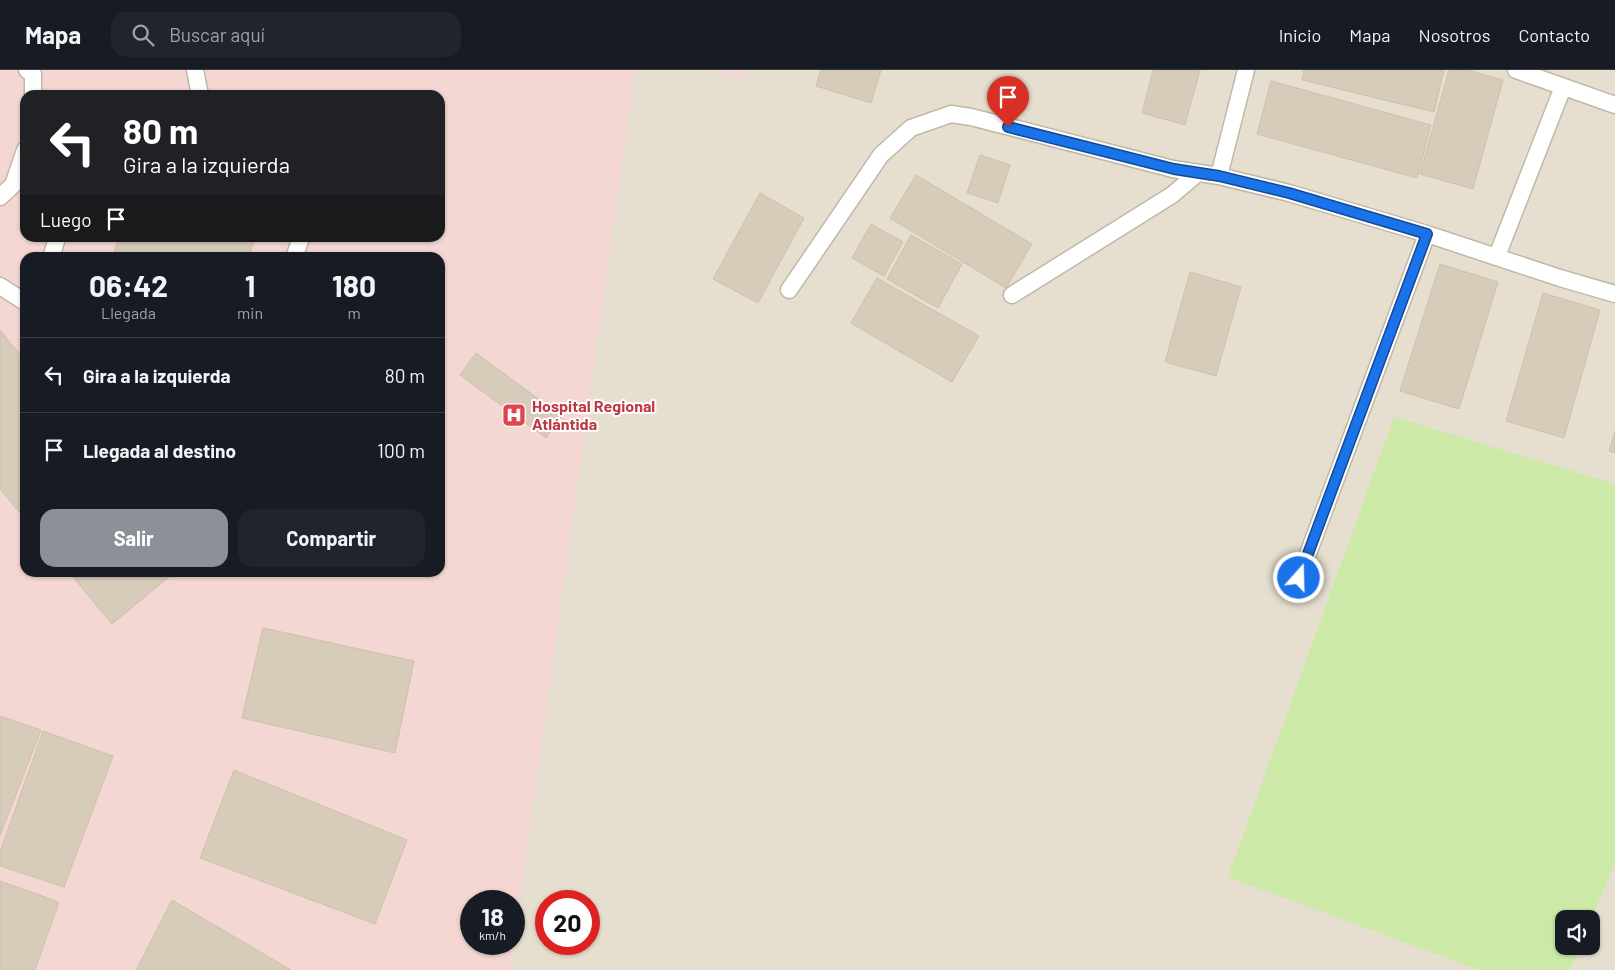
<!DOCTYPE html>
<html lang="es">
<meta charset="utf-8">
<style>
:root{--surface:#171b24;--page:#20242c;--text:#f1f3f6;--muted:#9ea1a6;--line:#363941;--accent:#8c9099}
body{margin:0;font-family:Barlow,sans-serif;background:var(--page);color:var(--text);height:100vh;display:flex;flex-direction:column;font-size:19px;white-space:nowrap}
*{box-sizing:border-box;margin:0}
p{font-size:16px;color:var(--muted)}
.icon{flex:none;width:28px;height:28px;fill:none;stroke:currentColor;stroke-width:2;stroke-linecap:round;stroke-linejoin:round}
.map{position:relative;flex:1;overflow:hidden}
.sheet{position:absolute;left:20px;top:182px;width:425px;height:325px;display:flex;flex-direction:column;background:var(--surface);border-radius:15px;box-shadow:0 1px 4px #0004}
.sheet>*{flex:none}
.top-card{position:absolute;left:20px;top:20px;width:425px;height:152px;border-radius:15px;box-shadow:0 1px 4px #0004;background:#202124;color:#fff;overflow:hidden}
.tools{position:absolute;left:1555px;top:840px;display:grid;gap:10px}
.tools a{display:grid;place-items:center;width:45px;height:45px;border-radius:10px;background:var(--surface);box-shadow:0 1px 4px #0004;font-size:25px}
.speed{position:absolute;left:460px;top:820px;display:flex;gap:10px;font-size:25px;font-weight:700;text-align:center}
.speed>*{display:grid;place-content:center;width:65px;height:65px;border-radius:50%;background:var(--surface);box-shadow:0 1px 4px #0004;line-height:1}
.speed small{font-size:12px;font-weight:400}
.speed .limit{border:8px solid #d22;background:#fff;color:#111}
.pin{position:absolute;display:grid;place-items:center;width:42px;height:42px;color:#fff;margin:-51px -21px;border-radius:50% 50% 50% 0;rotate:-45deg;box-shadow:0 0 5px #0007}
.pin .icon{rotate:45deg}
.me{position:absolute;width:55px;margin:-28px;rotate:20deg;stroke-linejoin:round;filter:drop-shadow(0 0 4px #0008)}
.turn{display:flex;align-items:center;gap:18px;height:105px;padding:0 20px;font-size:22px}
.turn .icon{width:65px;height:65px;stroke-width:2.5}
.turn b{display:block;font-size:35px;line-height:42px}
.then{display:flex;align-items:center;height:48px;padding:0 20px;background:#0003;gap:10px;font-size:19px}
.eta{display:flex;justify-content:space-evenly;align-items:center;height:85px;text-align:center}
.eta b{font-size:30px;font-weight:700;line-height:35px}
.primary-button{display:flex;gap:10px;margin-top:auto;padding:10px 20px}
.primary-button a{flex:1;height:58px;border-radius:15px;background:var(--accent);color:#fff;font-size:20px;font-weight:700;line-height:58px;text-align:center}
.primary-button a+a{background:var(--page);color:var(--text)}
ul{padding:0;list-style:none}
li{display:flex;align-items:center;gap:15px;height:75px;padding:0 20px;border-top:1px solid var(--line)}
li div{flex:1}
li b{display:block;font-size:19px}
li em{font-style:normal}
header{display:flex;align-items:center;gap:30px;box-sizing:border-box;height:70px;padding:0 25px;background:var(--surface);border-bottom:1px solid var(--line)}
header strong{font-size:24px}
nav{display:flex;gap:28px;margin-inline-start:auto;font-size:18px}
.search{width:350px;height:45px;background:var(--page);display:flex;align-items:center;gap:12px;box-sizing:border-box;padding:0 18px;border-radius:15px;color:var(--muted);font-size:19px}
.map>svg:first-child{display:block}
.residential{fill:#e6dfcf;fill-rule:evenodd}
.medical{fill:#f4d7d3;fill-rule:evenodd}
.green{fill:#cce9a7}
.building{fill:#d7cbb9;stroke:#cfc0a9}
.lines{fill:none;stroke-linecap:round;stroke-linejoin:round}
.service-casing{stroke:#c0b7a7;stroke-width:19}
.service{stroke:#fff;stroke-width:16}
.route-casing{stroke:#114b97;stroke-width:12}
.route{stroke:#1a73e8;stroke-width:9}
.labels{text-anchor:middle;stroke-width:4;stroke-linejoin:round;paint-order:stroke}
.health-label{font-size:16px;font-weight:bold;fill:#be3a42;stroke:#fff;text-anchor:start}
</style>
<header>
<strong>Mapa</strong>
<div class="search"><svg class="icon" aria-label="search" viewBox="0 0 24 24"><circle cx="10" cy="10" r="6"/><path d="M15 15l6 6"/></svg>Buscar aquí</div>
<nav><a>Inicio</a><a>Mapa</a><a>Nosotros</a><a>Contacto</a></nav>
</header>
<div class="map">
<svg width="1615" height="900" viewBox="0 0 1615 900">
<rect width="100%" height="100%" fill="#f2ede1"/>
<!-- residential -->
<path class="residential" d="M0,0H1615V900H0ZM25,25H440V168H25ZM25,188H440V502H25ZM471,831H514V874H471ZM546,831H589V874H546ZM1564,849H1591V876H1564Z"/>
<!-- medical -->
<path class="medical" d="M0,0H635L510,900H0ZM25,25H440V168H25ZM25,188H440V502H25ZM471,831H514V874H471Z
M710,0H745L742,9Z"/>
<!-- green -->
<path class="green" d="M1394,347L1615,414V793L1591,850V849H1564V876H1580L1570,900H1479L1228,807Z"/>
<!-- building -->
<path class="building" d="M821,0H881L871,33L816,16Z
M1153,0H1200L1185,55L1142,43Z
M1304,0H1444L1434,42L1302,10Z
M1449,0H1468L1503,10L1473,119L1420,104Z
M1271,11L1431,55L1417,108L1257,64Z
M980,85L1010,95L998,133L967,123Z
M916,105L1032,174L1006,218L890,148Z
M760,123L804,148L758,233L713,209Z
M871,154L903,172L884,206L852,188Z
M911,165L962,194L938,238L887,209Z
M119,168H255L248,188H112Z
M1440,194L1498,212L1459,339L1400,321Z
M1190,202L1241,217L1216,306L1165,292Z
M877,208L979,266L952,312L851,253Z
M1543,223L1600,240L1564,368L1506,351Z
M0,260L25,291V449L0,419Z
M476,283L562,346L546,368L460,305Z
M1615,361V383L1609,381Z
M69,502H175L112,554Z
M263,558L414,591L395,683L242,648Z
M0,646L41,660L0,766Z
M43,661L113,686L64,817L0,796V782Z
M234,700L407,770L375,854L200,788Z
M0,811L59,832L35,900H0Z
M172,830L291,900H136Z"/>
<g class="lines">
<!-- service casing -->
<g class="service-casing">
<path id="service" d="M27,0L33,4V25
M195,0L200,25
M1516,0L1615,35
M1219,106L1246,0
M0,127L13,115L25,80
M1497,186L1563,17
M51,188L57,168
M294,188L301,168
M0,216L25,232
M789,220L881,85L911,58L951,44L971,47L1173,99L1219,106L1289,123L1427,164L1560,208L1615,224
M1012,225L1172,125L1198,103
M1299,508L1427,164"/>
</g>
<!-- service -->
<use href="#service" class="service"/>
</g>
<g class="lines">
<!-- route casing -->
<g class="route-casing">
<path id="route" d="M1008,57L1174,99L1219,106L1289,123L1427,164L1299,508"/>
</g>
<!-- route -->
<use href="#route" class="route"/>
</g>
<!-- icons -->
<defs>
<g id="hospital-square" transform="scale(1.25)"><rect x="-9" y="-9" width="18" height="18" rx="4" fill="#e0444e" stroke="#fff"/><path d="M-5-5h3v3.5h4V-5h3V5h-3V1.5h-4V5h-3Z" fill="#fff"/></g>
</defs>
<g fill-rule="evenodd">
<use href="#hospital-square" x="514" y="345"/>
</g>
<g class="labels">
<!-- health labels -->
<g class="health-label">
<text x="532" y="342">Hospital Regional<tspan x="532" dy="18">Atlántida</tspan></text>
</g>
</g>
</svg>
<div class="tools">
<a><svg class="icon" aria-label="sound" viewBox="0 0 24 24"><path d="M4 9h4l5-4v14l-5-4H4zM17 9q2 3 0 6"/></svg></a>
</div>
<div class="speed"><div>18<small>km/h</small></div><div class="limit">20</div></div>
<div class="pin" style="left:1008px;top:57px;background:#d93025"><svg class="icon" aria-label="arrive" viewBox="0 0 24 24"><path d="M6 21V4h12l-3 4 3 4H6"/></svg></div>
<svg class="me" style="left:1299px;top:508px" viewBox="-20 -20 40 40"><circle r="17" fill="#1a73e8" stroke="#fff" stroke-width="3"/><path d="M0-11L8 9 0 5-8 9z" fill="#fff"/></svg>
<div class="top-card">
<div class="turn"><svg class="icon" aria-label="left" viewBox="0 0 24 24"><path d="M17 20v-9H6M10 6l-5 5 5 5"/></svg><div><b>80 m</b>Gira a la izquierda</div></div>
<div class="then">Luego<svg class="icon" aria-label="arrive" viewBox="0 0 24 24"><path d="M6 21V4h12l-3 4 3 4H6"/></svg></div>
</div>
<section class="sheet">
<div class="eta">
<div><b>06:42</b><p>Llegada</p></div>
<div><b>1</b><p>min</p></div>
<div><b>180</b><p>m</p></div>
</div>
<ul>
<li><svg class="icon" aria-label="left" viewBox="0 0 24 24"><path d="M17 20v-9H6M10 6l-5 5 5 5"/></svg><div><b>Gira a la izquierda</b></div><em>80 m</em></li>
<li><svg class="icon" aria-label="arrive" viewBox="0 0 24 24"><path d="M6 21V4h12l-3 4 3 4H6"/></svg><div><b>Llegada al destino</b></div><em>100 m</em></li>
</ul>
<div class="primary-button"><a>Salir</a><a>Compartir</a></div>
</section>
</div>
